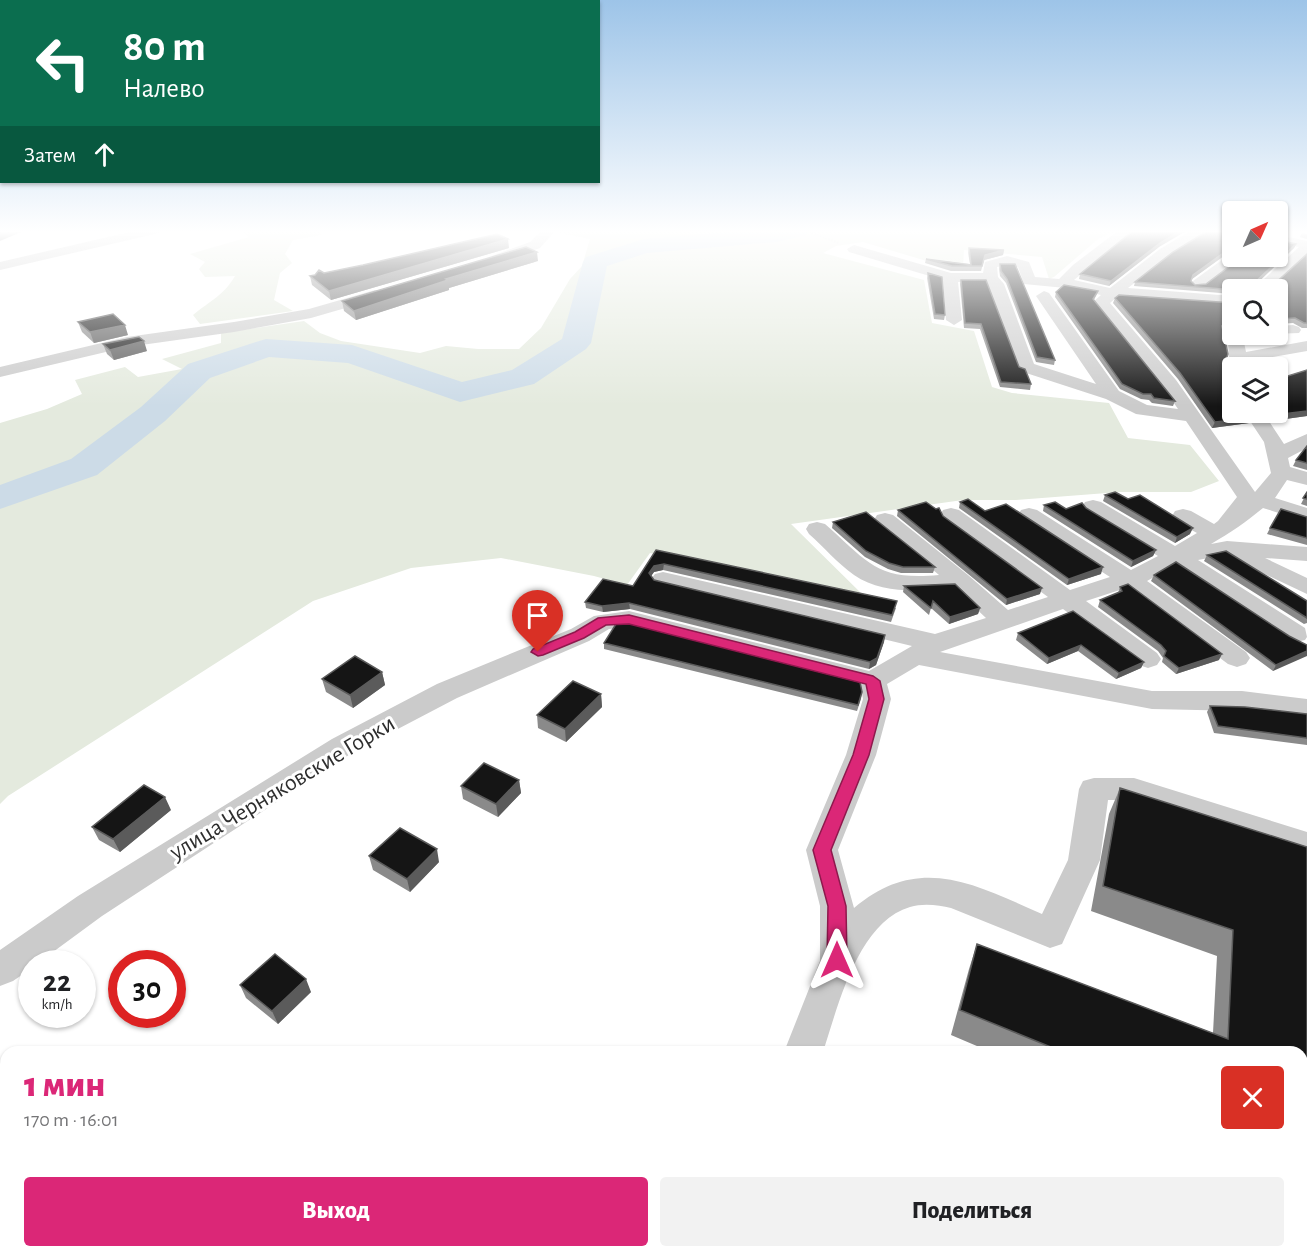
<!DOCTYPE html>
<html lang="ru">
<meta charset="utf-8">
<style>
:root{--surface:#fff;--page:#f2f2f2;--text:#202124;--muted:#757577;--accent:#db2777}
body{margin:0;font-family:"Alegreya Sans",sans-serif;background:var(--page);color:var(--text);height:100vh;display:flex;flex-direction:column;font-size:22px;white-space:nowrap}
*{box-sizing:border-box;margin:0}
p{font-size:20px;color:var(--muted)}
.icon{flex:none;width:33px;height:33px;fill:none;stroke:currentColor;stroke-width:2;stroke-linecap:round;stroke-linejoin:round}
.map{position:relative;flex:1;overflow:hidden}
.panel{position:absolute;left:0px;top:1046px;width:1308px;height:212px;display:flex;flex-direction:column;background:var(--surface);border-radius:18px 18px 0 0;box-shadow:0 2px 4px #0004}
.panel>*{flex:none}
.hud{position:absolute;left:0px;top:0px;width:600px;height:183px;box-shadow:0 2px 4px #0004;background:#0b6e4f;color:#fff;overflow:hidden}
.needle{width:39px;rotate:45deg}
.buttons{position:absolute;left:1222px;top:201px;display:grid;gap:12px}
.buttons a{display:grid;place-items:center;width:66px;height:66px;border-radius:6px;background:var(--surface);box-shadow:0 2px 4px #0004;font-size:30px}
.speed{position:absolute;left:18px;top:950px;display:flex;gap:12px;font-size:30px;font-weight:700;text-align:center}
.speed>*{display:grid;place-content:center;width:78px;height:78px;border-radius:50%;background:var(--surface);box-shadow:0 2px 4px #0004;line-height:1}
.speed small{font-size:15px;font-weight:400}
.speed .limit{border:9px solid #d22;background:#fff;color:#111}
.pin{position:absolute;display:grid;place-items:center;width:51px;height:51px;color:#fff;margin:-62px -26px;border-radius:50% 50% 50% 0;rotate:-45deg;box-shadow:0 0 6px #0007}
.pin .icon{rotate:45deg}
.me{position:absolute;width:66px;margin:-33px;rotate:0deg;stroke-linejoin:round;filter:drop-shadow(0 0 4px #0008)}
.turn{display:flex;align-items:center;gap:21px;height:126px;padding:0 24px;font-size:27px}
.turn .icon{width:78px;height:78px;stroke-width:2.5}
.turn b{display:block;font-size:42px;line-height:51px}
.then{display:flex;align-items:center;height:57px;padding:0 24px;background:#0003;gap:12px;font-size:22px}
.round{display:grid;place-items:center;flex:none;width:63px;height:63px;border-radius:6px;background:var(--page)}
.summary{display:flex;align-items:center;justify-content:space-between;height:102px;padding:0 24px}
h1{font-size:36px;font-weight:800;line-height:45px;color:var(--accent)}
.action{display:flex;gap:12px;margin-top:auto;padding:12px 24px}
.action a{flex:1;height:69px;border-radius:6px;background:var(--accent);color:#fff;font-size:24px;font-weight:800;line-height:69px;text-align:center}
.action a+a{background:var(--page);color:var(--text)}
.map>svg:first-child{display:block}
.green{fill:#e4eade}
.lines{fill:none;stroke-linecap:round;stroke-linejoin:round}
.river{fill:#ccdbe7;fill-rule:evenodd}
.path{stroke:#cbcbcb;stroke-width:2;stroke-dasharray:1.5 1.5;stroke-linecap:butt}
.minor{fill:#cbcbcb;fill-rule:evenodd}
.wall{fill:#8a8a8a}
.shaded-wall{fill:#5b5b5b}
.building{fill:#151515;stroke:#5b5b5b;stroke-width:1.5}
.route{fill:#db2777;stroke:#8e194d;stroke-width:1.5}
.labels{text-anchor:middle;stroke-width:6;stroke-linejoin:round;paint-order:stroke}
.street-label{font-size:24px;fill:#2e2e2e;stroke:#fff}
</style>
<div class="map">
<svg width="1307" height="1256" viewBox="0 0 1307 1256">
<rect width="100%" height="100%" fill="#fff"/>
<!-- green -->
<path class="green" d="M240,230H321L322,235L293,240L285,254L292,263L280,273L274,300L293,311L200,324L193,315C210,301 224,295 235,276L205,277L199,269L205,262L190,254L249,237Z
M561,230H1118L1098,239L1054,277L1049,279L1042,257L964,250L963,267L930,262L863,242L836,246L823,253L924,280L932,323L974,331L992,387L1012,393L1109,403L1128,438L1190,445L1219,481L1191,492H1120L1016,500H963L791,524L865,597L650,553L627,585L594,576L501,558L411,568L313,601L8,796L0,804V423L47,409L82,394L75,380L125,367L138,377L182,369L162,359L221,343V333L304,321L320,333L341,341L420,353L446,346L478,349H519L541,328L570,279L582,266L590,239L560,233Z"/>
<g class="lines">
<!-- river -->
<path class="river" d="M754,230H810L806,235L777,242L647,253L607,266L591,343L586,349L534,384L460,402L348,363L269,357L210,378L165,421L97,475L0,509V485L71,459L141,407L188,364L256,342L266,339L352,345L462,382L512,370L562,339L583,262L586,257L644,239Z"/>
<!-- path -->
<path class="path" d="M803,230L839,243"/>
<!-- minor -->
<path class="minor" d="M138,230H161L159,233L0,270V262Z
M542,230H556L540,248L497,263L490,259L492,256L530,242Z
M1119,230H1134L1074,280L1110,288L1160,249L1192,230H1233V235L1205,233L1170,255L1128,288L1233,296V306L1117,297L1110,303L1176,380L1255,492L1271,473L1264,442L1244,412H1263L1284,444L1307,434V448L1288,458L1290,467L1307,472V485L1287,480L1275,498L1307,508V522L1263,508C1246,522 1230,533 1211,544L1227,541L1307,547V561L1265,558L1307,578V594L1224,555L1198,560L1305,628L1307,637L1305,640L1296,642L1287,640L1174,566L1147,581L1246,652L1250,658L1246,664L1237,667L1228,664L1126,588L1086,601L1157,653L1161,659L1157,665L1148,668L1139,665L1063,609L940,652L1152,691H1242L1307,699V719L1242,711L1152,709L919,665L887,684L891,699L876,755L838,850L854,908C919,853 974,884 1042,914L1068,860L1079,789L1083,781L1094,778H1134L1307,832V858L1133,800H1108L1100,860L1062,944L1050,948L951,908C939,905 923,903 910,907C858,922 838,1006 823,1052H784L820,961V906L806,850L846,755L863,699L861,687L629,627L609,629L589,641L457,698L352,753L102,916L38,963H32V968L13,981L0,986V950L78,896L332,739L437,684L571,629L594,616L629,611L869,671L912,646L655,584L651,579L655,574L663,572L935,634L986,618L954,588C921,591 883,595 854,575C837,563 824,547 809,534L806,529L809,524L817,522L825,524C868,562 877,581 939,575L874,520L877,515L885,513L893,515L968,575L1008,610L1048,597L943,520L940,515L943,510L951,508L959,510L1070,590L1110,577L1021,520L1018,515L1021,510L1029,508L1037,510L1131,570L1158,556L1085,512L1082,507L1085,502L1093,500L1101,502L1175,546L1197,533L1175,521L1172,516L1175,511L1183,509L1191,511L1214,524L1218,521L1237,497L1186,421L1136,414L1106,399L1020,371L987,282H958L962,320L954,325L946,320L943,280L849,252L847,249L854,245L951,273H983L985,262L1007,256L1029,262L1035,277L1059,279L1073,265ZM1007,265L1018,267L1024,284L1076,289L1101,295L1093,302L1163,387L1178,409L1147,405L1119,391L1049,293L1044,291L1036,296L1096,384L1034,364L1004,284L998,277L997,267Z
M1278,235L1307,241V254L1268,290H1252L1299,247L1278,243Z
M1233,252V256H1242L1240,259L1203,287H1193L1191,284L1193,281Z
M375,290L383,295L380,298L311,318L234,332L127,347L0,377V367L127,337L234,322L309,309Z
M1293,325L1299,327L1301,330L1299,333L1272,334H1278V326Z
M1234,334H1253L1244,342L1246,352L1307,341V351L1245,362L1243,368H1233V373L1225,368L1229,358L1228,341Z
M708,1251H752L751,1256H705Z"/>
</g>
<!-- wall -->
<path class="wall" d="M1233,232V250H1232L1192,279L1191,281L1195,285L1206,284L1296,244L1294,248L1253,287L1270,288L1307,254V328H1302L1293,323L1278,324V290H1233V294L1134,286L1135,282Z
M1302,233L1307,234V239L1300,237Z
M1159,247L1109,286L1079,279L1080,274Z
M509,248L331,300L312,285L310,276L324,273Z
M969,248L1004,250L1003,255L984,260L981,271H951L925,263L926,259L970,264L968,253Z
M538,261L449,288V290L356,320L344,311L342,301Z
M1000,264L1055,360L1054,365L1036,362L1006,283L1000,276L999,269Z
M928,273L945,315L944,320L934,319L927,278Z
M961,280L1031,384L1030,390L1000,387L980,329L964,328L960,284Z
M1098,291L1096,296L1094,300L1175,401L1173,406L1152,403L1149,400L1141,399L1120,389L1055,297L1056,292Z
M1115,298L1233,303V331H1223L1225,363L1233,412L1249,423L1212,428L1178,379L1113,303Z
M78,322L128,335L94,343L82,332Z
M103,344L147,351L114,360L107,354Z
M1307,370V416L1271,421L1265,412H1278V379Z
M1307,446V470L1293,466L1296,460Z
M1307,492V506L1301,504Z
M1105,495L1190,534L1175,543L1103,501Z
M960,502L985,511L1101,574L1067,585L959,508Z
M1044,505L1066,509L1086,508L1156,550L1153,556L1131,567L1043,511Z
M898,510L1040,594L1006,605L897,516Z
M1307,517V545L1267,534L1270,528Z
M833,522L935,567L933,573H901L888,569L865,557L832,528Z
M656,550L896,608L891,622L663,570L654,572L651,576L654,580L885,635L884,642L876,665L869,669L630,609L603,612L586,608L585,602L633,586Z
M1207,555L1307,601V623L1304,624L1204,561Z
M1154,575L1289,636L1307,645L1273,671L1151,581Z
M904,586L980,608L978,614L949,624L931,608L929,615L903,592Z
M1120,587L1219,660L1176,674L1162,662L1163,658L1158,651L1098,607L1100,600L1118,593Z
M1073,611L1144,662L1141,668L1116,679L1078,651L1047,664L1016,640L1018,633Z
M604,643L862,692L861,699L857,711L604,649Z
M382,672L385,685L353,708L326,692L322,679Z
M601,694L602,707L566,742L538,728L537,715Z
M1210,706L1307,714V745L1214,733L1207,712Z
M519,780L521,793L498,817L463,799L461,786Z
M1120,788L1307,847V1256H1125L1126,1251H1302V1052H991L951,1035L969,969L977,944L1213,1033L1217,956L1091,911L1109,814Z
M171,810L120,852L99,840L92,827Z
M369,856L439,862L410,892L373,870Z
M240,985L311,992L278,1024L246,998Z"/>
<!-- shaded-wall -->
<path class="shaded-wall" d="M3,230H26L0,241V231Z
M1182,230H1188L1159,247L1109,286L1111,281L1160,243Z
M508,239L509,248L331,300L329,291Z
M1296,244L1294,248L1250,290L1252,285Z
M1233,246L1232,250L1192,279L1193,275Z
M1004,250L1003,255L984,260L981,271L985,255Z
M537,252L538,261L449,288V290L356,320L354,311L446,279Z
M125,325L128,335L94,343L90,332Z
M144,341L147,351L114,360L110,350Z
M1307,411V416L1271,421L1274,415Z
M1251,418L1249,423L1212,428L1215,422Z
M1193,528L1190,534L1175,543L1177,537Z
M1156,550L1153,556L1131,567L1133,561Z
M664,564L663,570L654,572L649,579V573L654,566Z
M1103,567L1101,574L1067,585L1069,579Z
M1042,588L1040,594L1006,605L1007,599Z
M629,603L630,609L603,612L602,606Z
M980,608L978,614L949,624L950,617Z
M885,635L884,642L876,665L869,669L870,662Z
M1081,645L1078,651L1047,664L1049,658Z
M1307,651V656L1273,671L1276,665Z
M1222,654L1219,660L1176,674L1179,668Z
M1144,662L1141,668L1116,679L1119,673Z
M382,672L385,685L353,708L350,695Z
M601,694L602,707L566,742L565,729Z
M519,780L521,793L498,817L496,804Z
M165,797L171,810L120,852L113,839Z
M437,849L439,862L410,892L407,879Z
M306,979L311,992L278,1024L272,1011Z"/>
<!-- building -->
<path class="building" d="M1134,230H1182L1160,243L1111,281L1080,274Z
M1207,231L1233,232V246L1193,275L1191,281L1195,285L1206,284L1243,256H1278V240L1296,244L1252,285L1254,288H1270L1307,254V323H1304L1295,318L1280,319L1278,323V290H1235L1135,282L1173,252Z
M497,234L508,239L329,291L310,276L315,275L319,270L324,273L363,265Z
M526,247L537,252L446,279L448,280L354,311L342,301Z
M969,248L1004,250L985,255L982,266H952L926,259L971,265Z
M1000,264H1015L1055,360L1037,357L1007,279L1001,271Z
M928,273L942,277L945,315L935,314Z
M961,280H986L1019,367L1025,369L1031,384L1001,382L981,324L965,323Z
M1064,285L1098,291L1093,299L1175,401L1154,398L1151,394H1143L1122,384L1056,292Z
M1119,295L1233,303V326H1222L1228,354L1225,363L1231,368L1233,376V412H1248L1251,418L1215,422L1180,373L1115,298Z
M113,314L125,325L90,332L78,322Z
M139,337L144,341L110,350L103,344Z
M1307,370V411L1274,415L1272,412H1278V379Z
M1307,446V463L1296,460Z
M1115,492L1128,499L1140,495L1193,528L1177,537L1105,495Z
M1307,492V499L1303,498Z
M968,499L985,511L1006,504L1103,567L1069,579L960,502Z
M926,502L936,509L939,508L943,516L1042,588L1007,599L898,510Z
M1055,502L1066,509L1082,503L1086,508L1156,550L1133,561L1044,505Z
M1281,509L1307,517V538L1270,528Z
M866,512L935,567H903L889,563L866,551L833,522Z
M656,550L897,601L892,615L664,564L654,566L649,573L654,580L885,635L877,658L870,662L629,603L602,606L585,602L603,579L633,586Z
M1226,551L1307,601V618L1207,555Z
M1176,562L1289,636L1307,645V651L1276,665L1154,575Z
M955,584L980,608L950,617L933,601L931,608L904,586Z
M1128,584L1222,654L1179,668L1164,656L1166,651L1161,645L1100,600L1122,591L1120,587Z
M1073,611L1144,662L1119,673L1081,645L1049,658L1018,633Z
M629,623L860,682L862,692L858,705L604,643L616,624Z
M355,656L382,672L350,695L322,679Z
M573,681L601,694L565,729L537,715Z
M1210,706L1245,707L1307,714V738L1218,726Z
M484,763L519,780L496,804L461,786Z
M144,785L165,797L113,839L92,827Z
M1120,788L1307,847V1256H1140V1251H1302V1052H1063L960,1010L977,944L1228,1039L1233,930L1103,886Z
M400,828L437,849L407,879L369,856Z
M275,954L306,979L272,1011L240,985Z
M0,1165L6,1172V1228L0,1221Z"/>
<!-- sky -->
<linearGradient id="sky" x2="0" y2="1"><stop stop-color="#9dc4e8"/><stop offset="0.57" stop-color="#fff"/><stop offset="1" stop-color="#fff" stop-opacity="0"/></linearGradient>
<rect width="1307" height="406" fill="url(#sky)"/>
<!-- route -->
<path class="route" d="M629,615L873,676L880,681L884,699L869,755L831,850L846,906L847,960L844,966L837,968L830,966L827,960L828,906L813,850L853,755L869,699L866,684L629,624L606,625L584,638L543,655L538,656L531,652L533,649L575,632L598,618Z"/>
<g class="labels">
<!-- street labels -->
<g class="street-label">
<text transform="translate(282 787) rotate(-31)" y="8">улица Черняковские Горки</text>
</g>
</g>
</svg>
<div class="buttons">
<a><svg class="needle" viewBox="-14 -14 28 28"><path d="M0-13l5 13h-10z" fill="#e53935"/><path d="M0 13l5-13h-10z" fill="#757577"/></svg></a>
<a><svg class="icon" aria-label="search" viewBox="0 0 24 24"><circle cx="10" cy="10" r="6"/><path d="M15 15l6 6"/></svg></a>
<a><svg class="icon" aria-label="layers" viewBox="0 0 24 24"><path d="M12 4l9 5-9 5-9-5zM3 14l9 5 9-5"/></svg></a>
</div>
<div class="speed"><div>22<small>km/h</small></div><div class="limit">30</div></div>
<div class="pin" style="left:538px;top:652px;background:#d93025"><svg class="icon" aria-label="arrive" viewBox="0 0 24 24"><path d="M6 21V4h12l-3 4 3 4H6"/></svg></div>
<svg class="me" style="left:837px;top:960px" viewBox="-20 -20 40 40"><path d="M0-17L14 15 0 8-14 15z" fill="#db2777" stroke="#fff" stroke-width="4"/></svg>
<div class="hud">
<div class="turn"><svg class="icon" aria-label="left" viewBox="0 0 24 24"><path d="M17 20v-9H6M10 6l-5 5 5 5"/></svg><div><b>80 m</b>Налево</div></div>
<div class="then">Затем<svg class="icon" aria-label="ahead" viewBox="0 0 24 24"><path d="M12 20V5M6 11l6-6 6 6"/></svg></div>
</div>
<section class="panel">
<div class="summary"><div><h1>1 мин</h1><p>170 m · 16:01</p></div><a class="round" style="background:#d93025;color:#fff"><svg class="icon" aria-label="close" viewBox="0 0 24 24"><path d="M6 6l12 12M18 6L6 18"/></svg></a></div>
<div class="action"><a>Выход</a><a>Поделиться</a></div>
</section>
</div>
